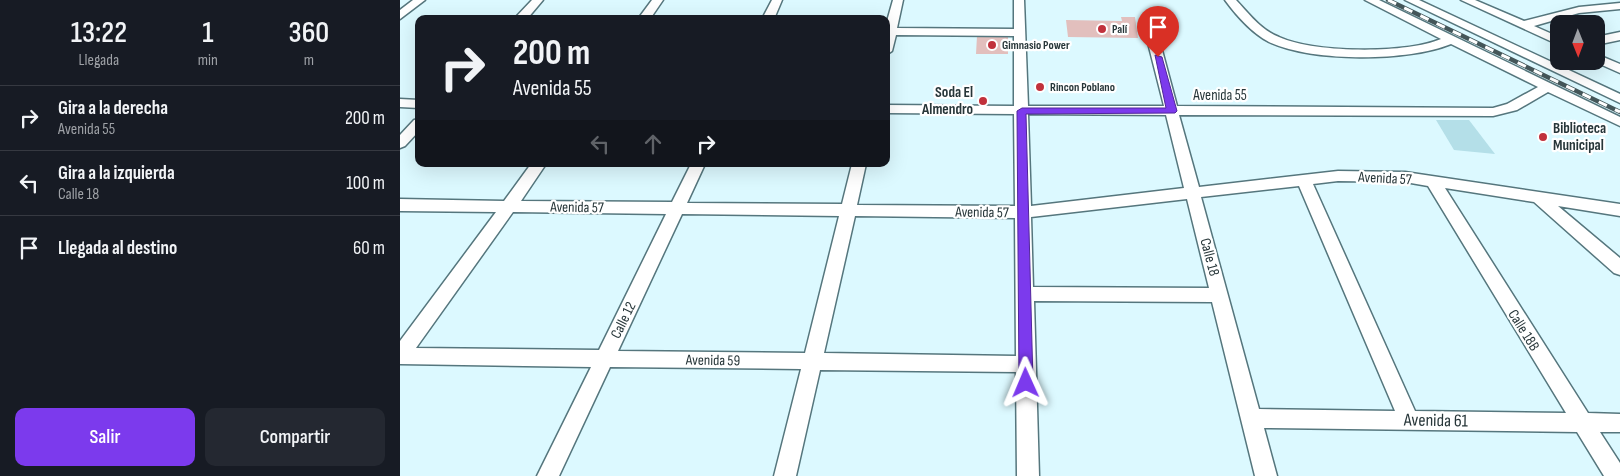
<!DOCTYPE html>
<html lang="es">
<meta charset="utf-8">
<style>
:root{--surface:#171b24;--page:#242831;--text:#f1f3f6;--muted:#9ea1a6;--line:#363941;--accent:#7c3aed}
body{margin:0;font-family:"Sofia Sans Condensed",sans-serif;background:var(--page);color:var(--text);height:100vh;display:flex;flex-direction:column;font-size:19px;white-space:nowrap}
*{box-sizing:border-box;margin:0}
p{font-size:16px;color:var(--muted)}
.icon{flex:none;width:28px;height:28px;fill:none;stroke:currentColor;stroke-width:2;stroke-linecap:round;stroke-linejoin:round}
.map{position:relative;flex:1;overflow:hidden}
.details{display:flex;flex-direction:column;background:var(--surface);width:400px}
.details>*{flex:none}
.guide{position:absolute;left:15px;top:15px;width:475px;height:152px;border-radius:10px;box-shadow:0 5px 20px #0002;background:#171b24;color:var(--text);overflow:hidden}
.needle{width:32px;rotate:179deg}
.controls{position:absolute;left:1150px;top:15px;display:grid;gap:10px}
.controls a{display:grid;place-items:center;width:55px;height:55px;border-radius:10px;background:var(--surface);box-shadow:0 5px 20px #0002;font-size:25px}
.pin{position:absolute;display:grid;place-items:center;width:42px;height:42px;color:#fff;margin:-51px -21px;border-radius:50% 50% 50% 0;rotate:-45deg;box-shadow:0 0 5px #0007}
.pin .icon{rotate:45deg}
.me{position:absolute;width:55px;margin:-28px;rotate:359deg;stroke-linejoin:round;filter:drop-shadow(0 0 4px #0008)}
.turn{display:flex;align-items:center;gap:18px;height:105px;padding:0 15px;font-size:22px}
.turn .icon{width:65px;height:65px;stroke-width:2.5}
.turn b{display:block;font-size:35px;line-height:42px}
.lanes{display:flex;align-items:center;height:48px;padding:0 15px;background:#0003;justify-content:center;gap:25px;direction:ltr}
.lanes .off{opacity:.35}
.eta{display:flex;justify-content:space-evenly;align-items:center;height:85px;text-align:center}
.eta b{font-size:30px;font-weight:600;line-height:35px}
.cta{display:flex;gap:10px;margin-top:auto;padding:10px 15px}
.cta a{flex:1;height:58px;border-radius:10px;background:var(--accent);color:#fff;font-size:20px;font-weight:600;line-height:58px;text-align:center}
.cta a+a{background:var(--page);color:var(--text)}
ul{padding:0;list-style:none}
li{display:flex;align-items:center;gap:15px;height:65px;padding:0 15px;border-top:1px solid var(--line)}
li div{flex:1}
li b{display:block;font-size:19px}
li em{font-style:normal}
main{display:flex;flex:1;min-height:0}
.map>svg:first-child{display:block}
.green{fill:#b4dfe8}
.building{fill:#e2bfbd}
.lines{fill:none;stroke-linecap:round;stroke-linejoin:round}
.minor-casing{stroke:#55767d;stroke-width:3}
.minor{fill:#fff;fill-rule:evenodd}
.rail-casing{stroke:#445659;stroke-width:4.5}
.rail{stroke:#fff;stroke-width:3;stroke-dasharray:9;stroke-linecap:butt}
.route{fill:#7c3aed;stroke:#51269a}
.poi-dot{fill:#c1313c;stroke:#fff;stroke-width:2}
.labels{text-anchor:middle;stroke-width:4.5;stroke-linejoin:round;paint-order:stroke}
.far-poi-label{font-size:12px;font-weight:bold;fill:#273639;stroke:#fff;text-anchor:start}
.poi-label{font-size:15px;font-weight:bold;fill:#273639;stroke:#fff;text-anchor:end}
.street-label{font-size:15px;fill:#273639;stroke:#fff}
.near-street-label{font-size:18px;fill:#273639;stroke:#fff}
</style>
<main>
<section class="details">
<div class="eta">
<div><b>13:22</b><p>Llegada</p></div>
<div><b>1</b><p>min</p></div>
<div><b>360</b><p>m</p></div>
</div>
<ul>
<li><svg class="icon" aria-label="right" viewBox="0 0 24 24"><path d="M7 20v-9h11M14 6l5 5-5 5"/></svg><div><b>Gira a la derecha</b><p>Avenida 55</p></div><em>200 m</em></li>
<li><svg class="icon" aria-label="left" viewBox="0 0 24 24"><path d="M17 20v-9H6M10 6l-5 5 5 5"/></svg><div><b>Gira a la izquierda</b><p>Calle 18</p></div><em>100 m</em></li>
<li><svg class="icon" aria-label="arrive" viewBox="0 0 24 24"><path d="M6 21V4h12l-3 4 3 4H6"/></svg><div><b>Llegada al destino</b></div><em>60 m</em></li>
</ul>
<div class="cta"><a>Salir</a><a>Compartir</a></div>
</section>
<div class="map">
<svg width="1220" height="476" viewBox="0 0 1220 476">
<rect width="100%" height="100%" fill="#dcf9ff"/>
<!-- green -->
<path class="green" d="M1036,120H1069L1095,154L1054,150Z"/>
<!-- building -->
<path class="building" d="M721,17H735L738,38L668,37L666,20L722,21Z
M577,36L608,37V54H576Z"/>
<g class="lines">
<!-- minor casing -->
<g class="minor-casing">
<path id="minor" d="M13,0H25L0,19V10Z
M132,0H143L127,19H114Z
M252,0H263L250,19H238Z
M372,0H382L374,19H362Z
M493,0H503L497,28L614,29V0H624L628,106H764L747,39L753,35L759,39L777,106L1093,108L1107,104L1138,87L1051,44C1007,62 912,62 869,42C852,33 836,15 825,0H836C849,14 861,30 879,37C915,53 1005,54 1041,39L965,0H979L1220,117V126L1148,92L1117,110L1093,116L779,115L799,187L938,171L1005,172L1220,204V216L1158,206L1220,258V275L1214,273L1134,202L1045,188L1188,413L1220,414V432H1200L1220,463V476H1204L1177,432L864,428L877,476H855L812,302L634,301L639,476H617L616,372L420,370L396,476H374L401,369L210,367L159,476H137L191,367L0,364V341L96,212L0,211V199L104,201L131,164H146L121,201L272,202L291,164H305L287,203L442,204L452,164H466L457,205L615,206L614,114L486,113V105L614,106V36L496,35L492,51L486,55V25ZM628,114L766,115L784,188L631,206ZM938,181L1005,182L1028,186L1166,413L1015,411L913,184ZM899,186L995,411L859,409L801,197ZM787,199L809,288L633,287L631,217ZM113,212L266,214L199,350L16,348ZM282,214L439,216L405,353L218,351ZM455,216L615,218L616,356L424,353Z
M1005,0H1019L1220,94V103Z
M1061,0H1075L1124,21L1179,7L1220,3V9L1179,13L1134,26L1159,37V45Z
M1220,32V40L1196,45V37Z
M1196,54L1220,64V73L1193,61H1196Z
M0,99L19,100V108L0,107Z
M19,119V131L5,146L0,148V135L14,120Z"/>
</g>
<!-- minor -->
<use href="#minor" class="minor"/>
<!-- rail casing -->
<g class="rail-casing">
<path id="rail" d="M988,0L1220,112"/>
</g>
<!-- rail -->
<use href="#rail" class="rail"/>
</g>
<!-- route -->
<path class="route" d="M755,55L762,57L777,111L775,113L626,114L633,383L631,387L626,389L621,387L619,383L617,111L622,108H766Z"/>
<!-- markers -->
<g class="poi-dot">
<circle cx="702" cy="29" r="5"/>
<circle cx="592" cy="45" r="5"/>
<circle cx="640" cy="87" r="5"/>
<circle cx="583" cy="101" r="5"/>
<circle cx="1143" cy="137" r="5"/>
</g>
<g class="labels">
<!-- far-poi labels -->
<g class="far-poi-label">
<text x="712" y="33">Palí</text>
<text x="602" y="49">Gimnasio Power</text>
<text x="650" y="91">Rincon Poblano</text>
</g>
<!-- poi labels -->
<g class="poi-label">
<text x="573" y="97">Soda El<tspan x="573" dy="17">Almendro</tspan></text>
<text x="1153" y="133" text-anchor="start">Biblioteca<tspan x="1153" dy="17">Municipal</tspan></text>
</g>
<!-- street labels -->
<g class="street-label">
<text x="820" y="100">Avenida 55</text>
<text transform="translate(985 178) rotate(3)" y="5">Avenida 57</text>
<text transform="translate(177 207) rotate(1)" y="5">Avenida 57</text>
<text transform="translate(582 212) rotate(1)" y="5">Avenida 57</text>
<text transform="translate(810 257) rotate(75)" y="5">Calle 18</text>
<text transform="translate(223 320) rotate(-64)" y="5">Calle 12</text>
<text transform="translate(1124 330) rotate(58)" y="5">Calle 18B</text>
<text transform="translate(313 360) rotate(1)" y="5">Avenida 59</text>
</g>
<!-- near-street labels -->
<g class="near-street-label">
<text transform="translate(1036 420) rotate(1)" y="6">Avenida 61</text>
</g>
</g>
</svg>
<div class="controls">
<a><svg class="needle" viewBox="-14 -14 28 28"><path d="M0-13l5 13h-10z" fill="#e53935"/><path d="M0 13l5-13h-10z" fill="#9ea1a6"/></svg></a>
</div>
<div class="pin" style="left:758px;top:57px;background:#d93025"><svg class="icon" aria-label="arrive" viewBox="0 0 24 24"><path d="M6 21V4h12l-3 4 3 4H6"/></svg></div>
<svg class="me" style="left:626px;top:383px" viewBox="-20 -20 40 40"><path d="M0-17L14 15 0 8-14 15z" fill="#7c3aed" stroke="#fff" stroke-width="4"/></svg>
<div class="guide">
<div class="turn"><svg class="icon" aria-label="right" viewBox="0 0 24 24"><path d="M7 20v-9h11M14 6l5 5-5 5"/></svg><div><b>200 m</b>Avenida 55</div></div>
<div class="lanes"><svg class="icon off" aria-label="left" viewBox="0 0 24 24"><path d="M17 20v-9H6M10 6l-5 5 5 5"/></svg><svg class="icon off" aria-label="ahead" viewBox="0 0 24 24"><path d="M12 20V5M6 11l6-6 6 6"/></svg><svg class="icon" aria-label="right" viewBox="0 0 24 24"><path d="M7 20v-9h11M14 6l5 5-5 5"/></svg></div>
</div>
</div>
</main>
